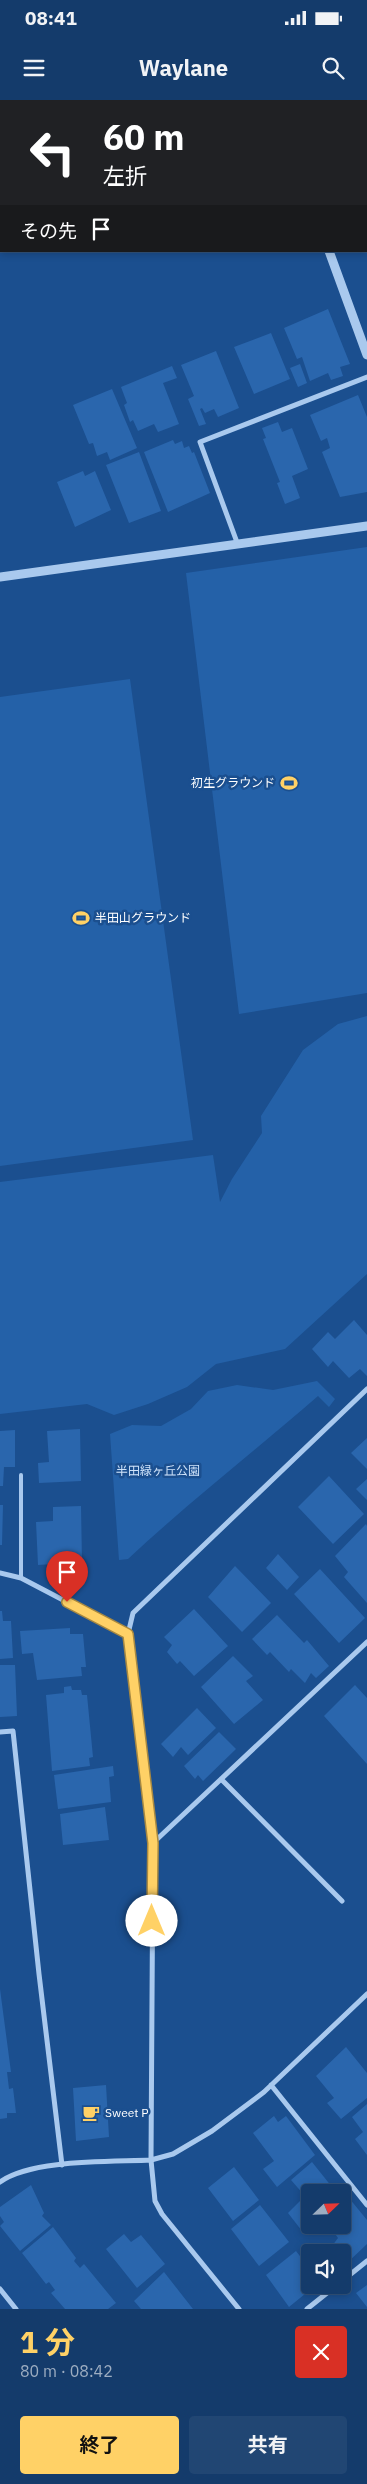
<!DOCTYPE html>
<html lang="ja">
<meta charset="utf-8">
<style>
:root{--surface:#143b6b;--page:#214673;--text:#f1f3f6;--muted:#9dadc1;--line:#33557e;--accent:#ffd166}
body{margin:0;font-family:"IBM Plex Sans","Noto Sans JP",sans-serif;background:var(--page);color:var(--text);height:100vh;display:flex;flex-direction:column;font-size:19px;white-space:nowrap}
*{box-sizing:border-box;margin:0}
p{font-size:16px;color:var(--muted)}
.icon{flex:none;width:28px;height:28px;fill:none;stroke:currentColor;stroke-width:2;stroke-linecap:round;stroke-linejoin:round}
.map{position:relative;height:2209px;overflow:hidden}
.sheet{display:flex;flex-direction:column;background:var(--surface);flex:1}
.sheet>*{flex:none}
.top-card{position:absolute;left:0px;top:0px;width:368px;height:152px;box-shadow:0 2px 8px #0003,0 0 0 1px var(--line);background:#202124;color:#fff;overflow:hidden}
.needle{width:32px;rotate:67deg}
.tools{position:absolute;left:301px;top:2084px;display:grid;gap:10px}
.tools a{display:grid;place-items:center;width:50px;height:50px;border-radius:5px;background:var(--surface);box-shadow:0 2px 8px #0003,0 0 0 1px var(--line);font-size:25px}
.pin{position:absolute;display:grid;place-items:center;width:42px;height:42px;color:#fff;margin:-51px -21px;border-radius:50% 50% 50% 0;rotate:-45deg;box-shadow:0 0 5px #0007}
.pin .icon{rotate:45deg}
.me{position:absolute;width:55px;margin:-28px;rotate:0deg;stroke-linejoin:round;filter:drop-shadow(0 0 4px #0008)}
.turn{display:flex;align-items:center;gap:18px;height:105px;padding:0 20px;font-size:22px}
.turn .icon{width:65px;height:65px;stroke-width:2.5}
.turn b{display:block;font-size:35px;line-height:42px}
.then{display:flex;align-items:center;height:48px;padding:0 20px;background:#0003;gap:10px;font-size:19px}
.round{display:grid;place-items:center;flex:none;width:52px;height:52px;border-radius:5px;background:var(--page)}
.overview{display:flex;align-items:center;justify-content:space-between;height:85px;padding:0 20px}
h1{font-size:30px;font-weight:700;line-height:38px;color:var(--accent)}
.button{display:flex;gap:10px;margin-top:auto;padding:10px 20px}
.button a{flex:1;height:58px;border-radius:5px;background:var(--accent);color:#111;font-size:20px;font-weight:700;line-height:58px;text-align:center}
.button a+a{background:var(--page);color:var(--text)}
.status{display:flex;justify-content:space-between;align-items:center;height:35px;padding:0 25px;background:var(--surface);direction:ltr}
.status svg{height:14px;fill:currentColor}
header{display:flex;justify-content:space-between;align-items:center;height:65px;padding:0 20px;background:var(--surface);font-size:22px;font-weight:700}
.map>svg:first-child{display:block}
.green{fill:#2461a8}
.building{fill:#2a66ad}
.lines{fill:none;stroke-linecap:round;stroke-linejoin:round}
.service{stroke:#a9c9ee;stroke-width:4}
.minor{stroke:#a9c9ee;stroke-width:5}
.tertiary{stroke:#a9c9ee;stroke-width:9}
.route-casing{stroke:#a68842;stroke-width:12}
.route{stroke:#ffd166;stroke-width:9}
.labels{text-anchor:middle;stroke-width:5;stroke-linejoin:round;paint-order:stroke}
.poi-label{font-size:12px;fill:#fff;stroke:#1b4f8f;text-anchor:start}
.park-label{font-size:12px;fill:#cfe3fa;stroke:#1b4f8f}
</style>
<div class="status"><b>08:41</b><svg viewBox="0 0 49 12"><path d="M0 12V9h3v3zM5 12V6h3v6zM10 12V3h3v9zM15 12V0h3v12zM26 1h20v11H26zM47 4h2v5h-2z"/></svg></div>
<header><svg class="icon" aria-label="menu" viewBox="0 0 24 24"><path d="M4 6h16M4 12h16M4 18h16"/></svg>Waylane<svg class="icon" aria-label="search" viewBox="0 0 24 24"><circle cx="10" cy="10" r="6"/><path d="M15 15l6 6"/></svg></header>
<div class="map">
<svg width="367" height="2209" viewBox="0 0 367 2209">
<rect width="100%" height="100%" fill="#1b4f8f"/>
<!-- green -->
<path class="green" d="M367,447V893L239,914L186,473Z
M130,579L193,1040L0,1066V597Z
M367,916V1174L285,1249L216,1264L187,1287L148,1304L114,1315L87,1304L0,1314V1082L213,1055L220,1102L232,1079L262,1033L261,1016L303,950L338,924Z
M317,1281L335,1299L329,1307L318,1296C255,1351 189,1402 128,1459L119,1460L110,1334L132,1325L161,1326L191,1309L208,1291L237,1285L273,1290Z"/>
<!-- building -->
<path class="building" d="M328,209L350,264L340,267L343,276L331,280L328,273L310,281L302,257L297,259L284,228Z
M271,233L290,279L254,294L234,247Z
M216,251L239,308L218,317L214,309L205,313L202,308L200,309L206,324L199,326L188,299L194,296L181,265Z
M300,264L307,283L298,287L290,268Z
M172,266L177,278L163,283L179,324L158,332L154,324L138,331L133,320L130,322L124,305L127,303L121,287Z
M112,289L137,348L110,360L107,352L97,356L93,343L89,344L73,305Z
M358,295L367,317V392L340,397L322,352L330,348L327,338L321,341L310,315Z
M278,322L282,332L292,328L308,369L292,376L300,398L285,404L277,383L280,382L263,339L266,338L262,328Z
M173,340L175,344L182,341L184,348L189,346L192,353L194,352L210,393L168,412L144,352Z
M139,352L161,411L129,423L106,365Z
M83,371L85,376L95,371L111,410L75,427L57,382Z
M354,1220L367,1235V1276L360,1269L349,1278L333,1261L328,1267L312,1249L328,1232L335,1239Z
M80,1329L81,1381L39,1383L38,1363L49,1362L47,1331Z
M15,1330V1367H4L3,1386H0V1331Z
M367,1338V1369L351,1353Z
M329,1376L364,1414L333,1444L298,1407Z
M367,1379V1400L356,1389Z
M0,1405H3L2,1445H0Z
M81,1406L82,1462L38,1465L36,1422L53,1421V1407Z
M366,1424L367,1426V1503L344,1477L348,1472L335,1456Z
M278,1454L299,1477L287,1490L266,1468Z
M235,1466L271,1503L242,1532L208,1497Z
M320,1469L365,1518L339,1543L294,1494Z
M194,1509L228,1546L194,1576L180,1561L177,1564L167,1552L172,1545L164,1537Z
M0,1511H2L3,1521H11L13,1558L0,1559Z
M277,1515L304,1543L307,1540L329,1566L316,1578L311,1573L305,1583L291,1569L289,1572L270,1552L267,1555L252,1539Z
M70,1528V1534H83L86,1567H81L82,1576L37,1580L33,1553L22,1554L20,1531Z
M233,1556L253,1576L246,1581L263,1600L234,1624L201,1587Z
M0,1565H15L17,1616L0,1617Z
M355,1585L367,1598V1664L324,1616Z
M71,1586L72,1590H81L82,1595H87L93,1657L89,1658L90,1666L52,1671L46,1595L64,1593V1587Z
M197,1608L216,1628L188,1655L181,1647L173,1657L161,1644Z
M219,1632L236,1649L203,1681L198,1675L195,1679L184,1666Z
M113,1666L114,1676L109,1677L111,1702L58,1709L54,1675Z
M105,1707L109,1740L63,1745L60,1714Z
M0,1889L11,1972H7L9,1989L13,1988L16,2013H7V2018L0,2019Z
M346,1947L367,1973V1998L341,2019L327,2003L334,1998L316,1976Z
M106,1985L109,2037L76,2041L73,1988Z
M367,2004V2055L355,2039L363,2032L352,2017Z
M274,2016L278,2022L286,2016L315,2055L277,2087L263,2069L274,2061L253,2033Z
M312,2062L336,2092H310V2124L302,2131L288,2113L305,2096L291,2080Z
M234,2067L259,2100L233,2121L208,2088Z
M31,2085L44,2113L42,2116L51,2125L20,2151L0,2126L4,2122L0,2116V2107Z
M349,2098L367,2120V2144L346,2164L342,2159V2152H337L332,2146L338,2138L329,2125H342V2105Z
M260,2105L289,2142L259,2166L231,2129Z
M53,2127L76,2158L74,2161L80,2168L84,2164L116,2203L108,2209H65L51,2193L55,2190L49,2182L46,2184L22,2153Z
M124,2134L131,2142L141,2135L165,2164L137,2188L106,2149Z
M296,2151L310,2169V2185H316L289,2207L266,2175Z
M164,2172L193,2209H141L134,2201Z
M367,2185V2207L356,2193Z"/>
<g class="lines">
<!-- service -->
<path class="service" d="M21,1478V1375"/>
<!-- minor -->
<path class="minor" d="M238,445L200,342L367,277
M0,1473L21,1478L128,1534
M0,1632L13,1631L39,1874L62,2065
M221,1679L342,1801
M153,1743L367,1542
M271,1985L367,2105
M0,2082C31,2059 112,2062 151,2060L153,1743L128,1534L133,1513L367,1289
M342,2181L367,2161
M0,2189L16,2209
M239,2209L162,2114L155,2101L151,2060L173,2054L212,2031L264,1992L367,1894
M307,2209L337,2185"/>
<!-- tertiary -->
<path class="tertiary" d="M274,0L275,1
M329,151L367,255
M0,477L367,426"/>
</g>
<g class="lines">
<!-- route casing -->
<g class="route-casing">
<path id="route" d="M67,1502L128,1534L153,1743L152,1821"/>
</g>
<!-- route -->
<use href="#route" class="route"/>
</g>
<!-- icons -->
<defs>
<g id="stadium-bare" transform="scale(1.35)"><path d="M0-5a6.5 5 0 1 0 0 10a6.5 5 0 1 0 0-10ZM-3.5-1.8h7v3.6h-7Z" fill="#ffd166" stroke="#1b4f8f" stroke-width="2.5" paint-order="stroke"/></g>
<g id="cafe-bare" transform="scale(1.35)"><path d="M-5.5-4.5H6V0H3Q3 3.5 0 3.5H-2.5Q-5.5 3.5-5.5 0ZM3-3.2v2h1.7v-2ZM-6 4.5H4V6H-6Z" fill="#ffd166" stroke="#1b4f8f" stroke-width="2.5" paint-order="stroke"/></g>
</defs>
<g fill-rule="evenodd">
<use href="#stadium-bare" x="289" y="683"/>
<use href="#stadium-bare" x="81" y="818"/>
<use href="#cafe-bare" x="91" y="2013"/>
</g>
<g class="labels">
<!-- poi labels -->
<g class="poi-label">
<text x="275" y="687" text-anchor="end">初生グラウンド</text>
<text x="95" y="822">半田山グラウンド</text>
<text x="105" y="2017">Sweet P</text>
</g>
<!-- park labels -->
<g class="park-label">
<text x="158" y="1375">半田緑ヶ丘公園</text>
</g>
</g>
</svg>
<div class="tools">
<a><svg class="needle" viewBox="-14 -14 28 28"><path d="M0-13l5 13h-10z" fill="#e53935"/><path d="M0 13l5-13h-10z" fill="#9dadc1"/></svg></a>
<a><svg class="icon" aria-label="sound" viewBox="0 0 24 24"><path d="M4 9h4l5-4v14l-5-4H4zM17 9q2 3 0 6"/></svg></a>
</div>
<div class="pin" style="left:67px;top:1502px;background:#d93025"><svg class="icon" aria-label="arrive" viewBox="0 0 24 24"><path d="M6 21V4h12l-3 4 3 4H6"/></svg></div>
<svg class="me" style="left:152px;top:1821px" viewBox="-20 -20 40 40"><circle r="19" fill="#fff"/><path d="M0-13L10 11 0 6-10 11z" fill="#ffd166"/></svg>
<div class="top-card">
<div class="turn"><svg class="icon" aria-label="left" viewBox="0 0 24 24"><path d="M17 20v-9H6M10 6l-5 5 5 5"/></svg><div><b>60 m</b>左折</div></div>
<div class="then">その先<svg class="icon" aria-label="arrive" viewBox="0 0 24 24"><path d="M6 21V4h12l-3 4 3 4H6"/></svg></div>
</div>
</div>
<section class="sheet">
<div class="overview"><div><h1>1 分</h1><p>80 m · 08:42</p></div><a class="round" style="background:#d93025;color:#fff"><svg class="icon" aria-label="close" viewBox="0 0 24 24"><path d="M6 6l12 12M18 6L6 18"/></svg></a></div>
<div class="button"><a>終了</a><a>共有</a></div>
</section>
